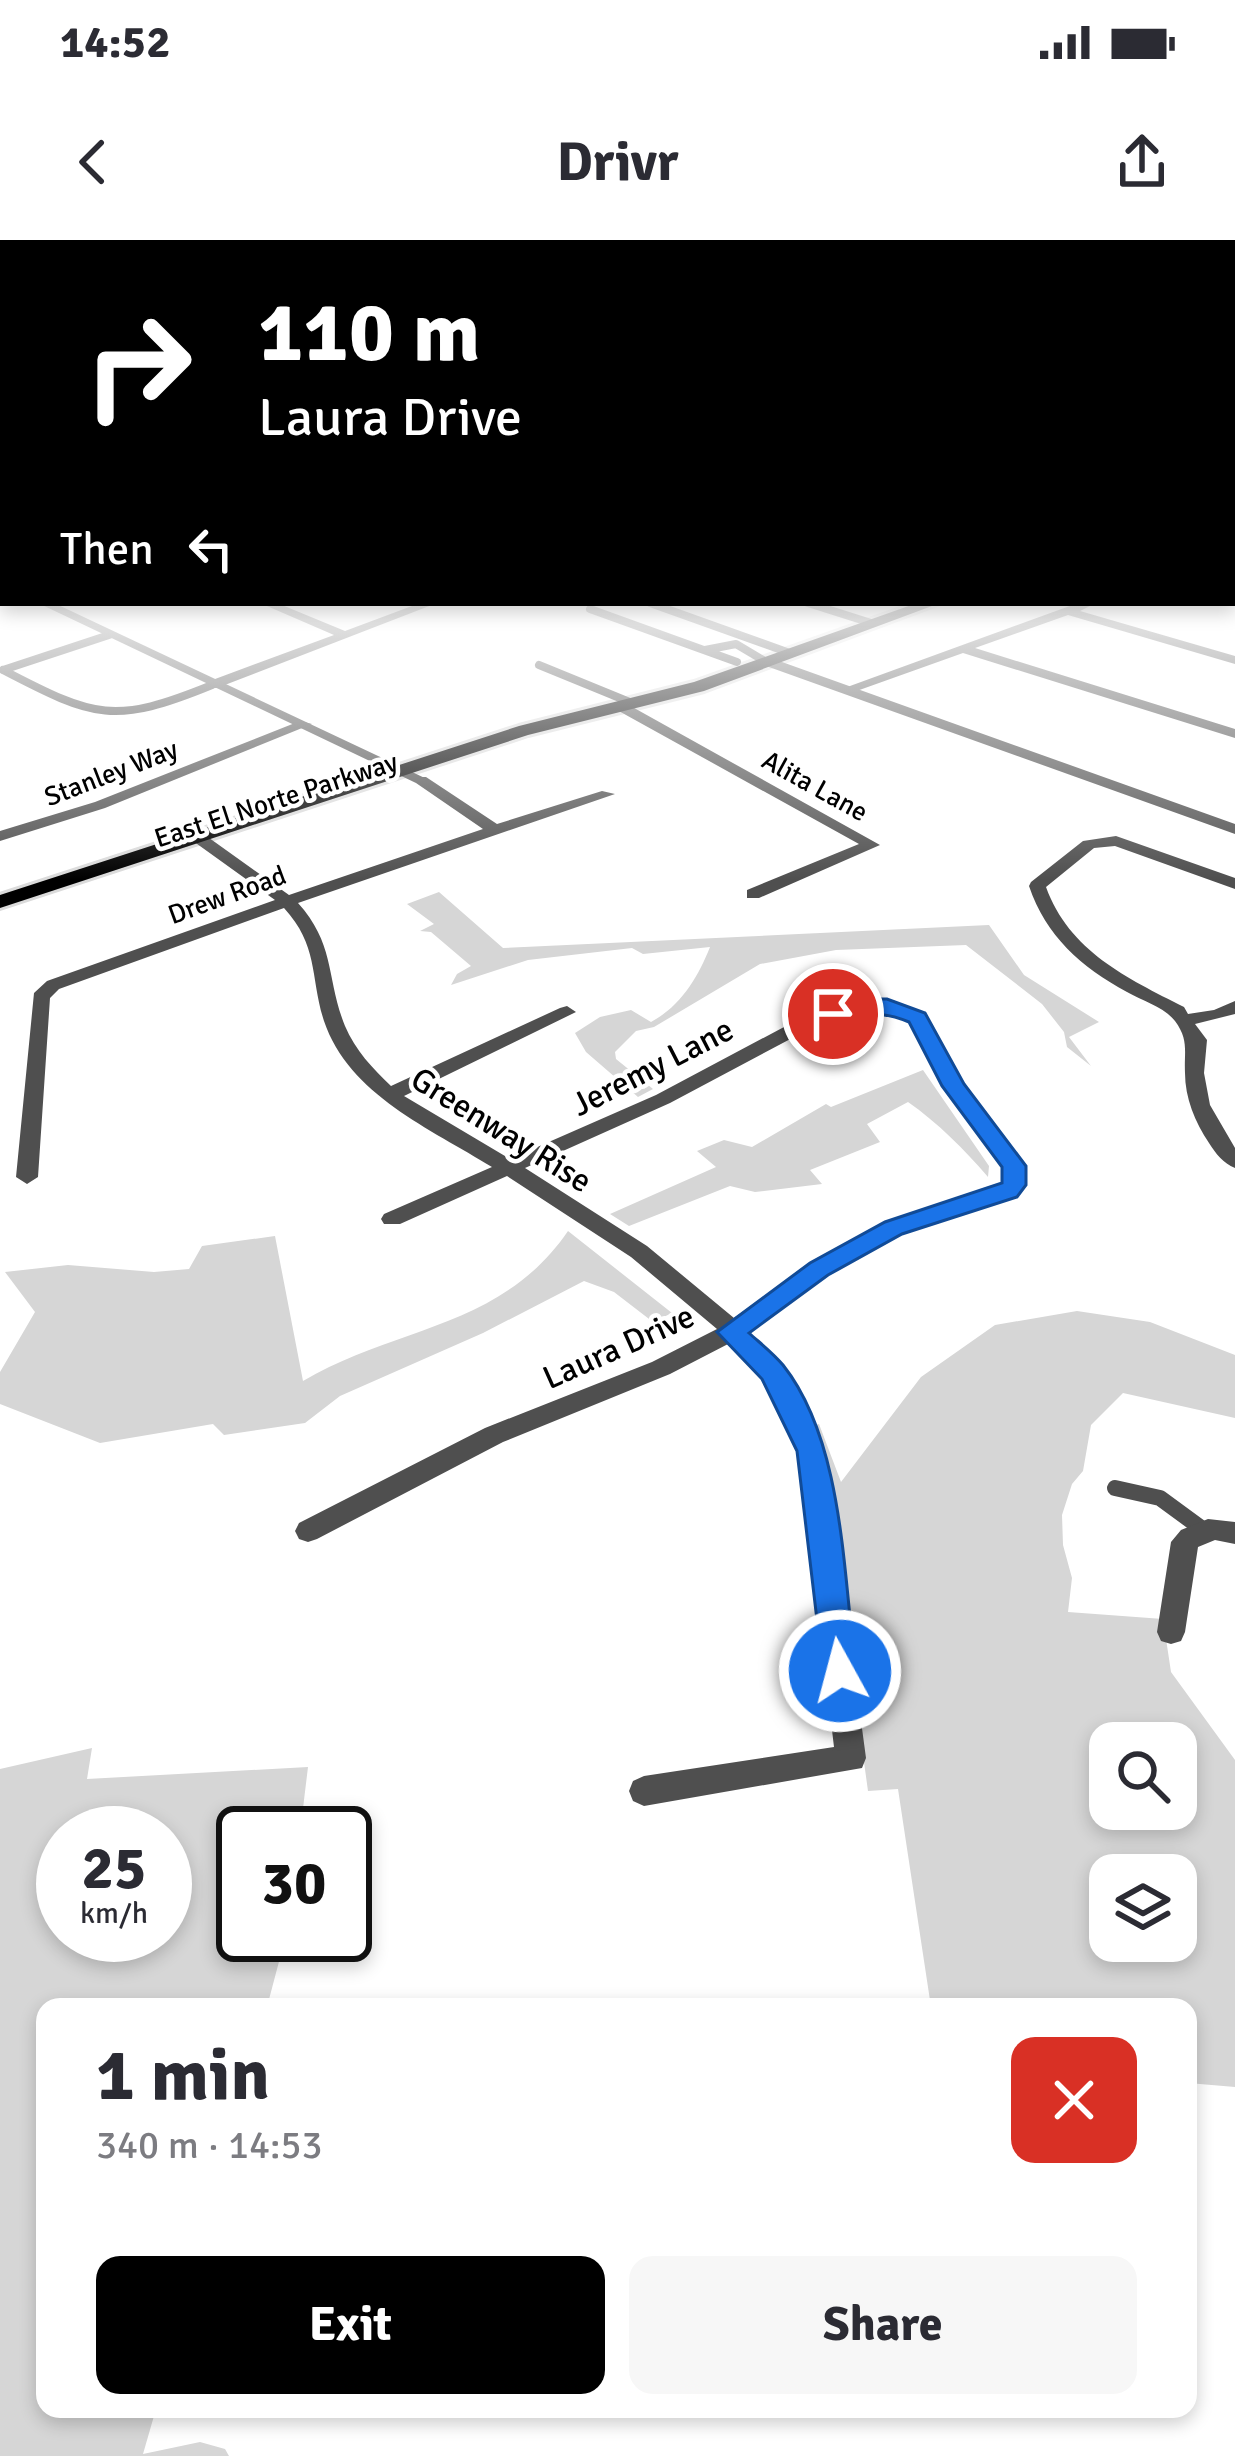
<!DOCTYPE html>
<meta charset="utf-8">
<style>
:root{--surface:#fff;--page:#f7f7f7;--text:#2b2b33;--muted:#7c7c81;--accent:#000}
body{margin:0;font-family:Signika,sans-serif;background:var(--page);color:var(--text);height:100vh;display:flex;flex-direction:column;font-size:45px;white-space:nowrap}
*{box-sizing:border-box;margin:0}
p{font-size:39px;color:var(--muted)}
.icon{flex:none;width:66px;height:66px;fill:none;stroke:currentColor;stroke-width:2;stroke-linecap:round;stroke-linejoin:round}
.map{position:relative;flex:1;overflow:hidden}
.panel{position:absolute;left:36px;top:1758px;width:1161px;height:420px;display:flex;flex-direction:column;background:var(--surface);border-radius:24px;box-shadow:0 6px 18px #0003}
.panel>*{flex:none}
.top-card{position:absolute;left:0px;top:0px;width:1236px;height:366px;box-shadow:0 6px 18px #0003;background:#000;color:#fff;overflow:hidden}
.fabs{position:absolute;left:1089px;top:1482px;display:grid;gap:24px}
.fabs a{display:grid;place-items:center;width:108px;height:108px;border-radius:24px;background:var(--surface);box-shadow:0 6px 18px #0003;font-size:60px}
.speed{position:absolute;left:36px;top:1566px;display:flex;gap:24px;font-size:60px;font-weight:700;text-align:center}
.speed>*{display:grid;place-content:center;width:156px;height:156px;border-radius:50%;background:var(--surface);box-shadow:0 6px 18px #0003;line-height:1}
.speed small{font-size:30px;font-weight:400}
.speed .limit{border:6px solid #111;border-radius:18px;background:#fff;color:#111}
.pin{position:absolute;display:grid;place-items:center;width:102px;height:102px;color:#fff;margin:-51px;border:6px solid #fff;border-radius:50%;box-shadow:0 3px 12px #0007}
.me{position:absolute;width:132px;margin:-66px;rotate:353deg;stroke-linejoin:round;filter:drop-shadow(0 0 9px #0008)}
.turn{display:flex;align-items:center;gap:42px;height:252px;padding:0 60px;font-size:54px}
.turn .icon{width:156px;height:156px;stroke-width:2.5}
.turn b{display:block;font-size:84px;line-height:102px}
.then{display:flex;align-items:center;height:114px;padding:0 60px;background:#0003;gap:24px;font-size:45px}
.round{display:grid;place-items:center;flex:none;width:126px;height:126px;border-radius:24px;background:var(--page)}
.headline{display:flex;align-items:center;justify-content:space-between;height:204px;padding:0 60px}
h1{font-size:72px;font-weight:700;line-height:90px}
.button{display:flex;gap:24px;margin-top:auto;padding:24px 60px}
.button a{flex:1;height:138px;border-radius:24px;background:var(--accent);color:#fff;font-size:48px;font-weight:700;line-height:138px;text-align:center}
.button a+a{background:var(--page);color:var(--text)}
.status{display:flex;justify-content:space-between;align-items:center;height:84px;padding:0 60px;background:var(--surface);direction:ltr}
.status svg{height:33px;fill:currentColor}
header{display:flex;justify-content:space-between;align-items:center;height:156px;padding:0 60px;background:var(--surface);font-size:54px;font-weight:700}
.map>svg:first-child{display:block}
.green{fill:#d6d6d6;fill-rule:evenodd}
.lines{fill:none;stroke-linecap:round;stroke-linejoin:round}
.primary-casing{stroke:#dbdbdb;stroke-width:6}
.service-far1{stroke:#4f4f4f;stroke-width:8}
.service{stroke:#4f4f4f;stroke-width:16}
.minor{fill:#4f4f4f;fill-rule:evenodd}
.tertiary{fill:#4f4f4f;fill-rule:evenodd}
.primary{fill:#000;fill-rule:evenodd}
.route{fill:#1a73e8;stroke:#114b97;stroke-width:3}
.labels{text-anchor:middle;stroke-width:9;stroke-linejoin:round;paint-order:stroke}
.far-street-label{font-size:27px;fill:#000;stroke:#fff}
.street-label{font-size:33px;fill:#000;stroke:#fff}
</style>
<div class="status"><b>14:52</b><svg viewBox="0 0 49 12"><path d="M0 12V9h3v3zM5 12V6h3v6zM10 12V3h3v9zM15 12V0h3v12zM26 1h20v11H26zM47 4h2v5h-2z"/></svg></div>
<header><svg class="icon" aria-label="back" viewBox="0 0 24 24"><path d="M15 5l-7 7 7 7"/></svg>Drivr<svg class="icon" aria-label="share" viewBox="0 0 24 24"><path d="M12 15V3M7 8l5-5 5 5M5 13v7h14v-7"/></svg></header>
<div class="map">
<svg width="1235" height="2216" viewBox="0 0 1235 2216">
<rect width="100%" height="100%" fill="#fff"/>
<!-- green -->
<path class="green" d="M439,652L503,708L989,685L1024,735L1099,782L1069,797L1091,826L1067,807L1064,792L1042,764L966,705L836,710L760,724L654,787L636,791L615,812L616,819L653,849L638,857L586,812L575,793L600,777L631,770L651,782C681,766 698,737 710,707L643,714L632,708L528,720L451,745L457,734L471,726L431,692L420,691L434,684L407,664Z
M923,830L989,926L988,937C964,909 938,883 908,862L867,884L880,902L810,930L822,944L755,952L730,946L629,986L610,974L716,927L697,911L724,900L752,907L826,864L831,867Z
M568,991L672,1073L653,1082L614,1052L584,1041L483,1093L340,1156L305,1183L224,1195L213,1184L100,1203L0,1164V1132L35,1072L5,1032L68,1025L154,1032L189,1029L202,1006L275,996L303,1141C396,1086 501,1089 568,991Z
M1077,1071L1150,1082L1235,1115V1178L1123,1153L1091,1185L1083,1231L1072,1244L1062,1275L1063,1305L1072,1338L1068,1372L1163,1379L1171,1432L1235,1520V1847L1188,1843V1767H931L898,1549L868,1551L826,1246L812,1186L819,1184L841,1242L921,1137L995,1085ZM1110,1503H1176V1569H1110ZM1110,1635H1176V1701H1110Z
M92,1508L87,1539L308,1527L300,1593H243V1695H286L267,1767H45V2169H156L143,2214L200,2202L225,2209L229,2216H0V1529ZM165,1593V1695H63V1593Z"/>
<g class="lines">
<!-- primary casing -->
<g class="primary-casing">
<path id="primary" d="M917,363H940L704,451L528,495L0,668V655L519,486L694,442Z"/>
</g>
<!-- service-far1 -->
<path class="service-far1" d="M650,363L787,412
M808,363L871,383
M590,369L737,422
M705,410L736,404L763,420
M539,425L632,463
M3,430C95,478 114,485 212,445
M3,430L109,395"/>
<!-- service -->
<path class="service" d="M1115,1248L1160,1258L1205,1291"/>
<!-- minor -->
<path class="minor" d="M260,363H277L345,391L420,363H437L217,448H207V442L334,395Z
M1078,363H1096L1080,371L1235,416V424L1068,375L975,408L1235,489V498L963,413L851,453L839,450Z
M617,464H627L880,605L759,658H747V650L859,604L617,470Z
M300,481L312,484L105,568L0,601V591L95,562Z
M416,537H426L497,584L602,551L615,554L298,663C336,705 326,739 345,786C355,810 373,829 391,846L560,768L567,766L576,772L404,856L510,919L656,855L799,779L861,759L887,760L925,774L962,844L1025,926V945L1016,956L901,993L827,1035L748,1092L793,1141L825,1212L866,1518L862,1528L644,1566L633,1561L629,1551L633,1541L644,1536L834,1507L799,1212L775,1155L730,1103L670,1134L503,1202L317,1299L308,1302L299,1299L295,1291L299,1283L485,1188L652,1122L717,1089L631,1017L507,936L400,984H384L381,979L384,974L492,927C431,889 349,855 324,781C310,737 319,706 284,668L59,749L50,758L38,937L27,944L16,937L34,753L47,741L275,660L193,601V595H205L289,655L483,589L416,543ZM862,771H884L910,782L943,846L1003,927V943L885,983L811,1023L734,1078L647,1006L525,928L670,863L813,787Z
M1116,596L1235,638V649L1115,606L1094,608L1046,647C1069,711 1127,738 1184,767L1188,774L1214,770L1235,761V774L1195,784L1207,800L1204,833L1210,865L1235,908V928C1223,923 1216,914 1209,903C1195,882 1185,858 1185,833C1184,811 1189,800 1175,781C1164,767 1143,761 1127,752C1081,727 1046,696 1029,646L1031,642L1083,601Z
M1208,1279L1235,1282V1304L1215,1300L1198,1307L1185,1392L1181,1401L1171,1404L1161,1401L1157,1392L1171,1302L1181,1290Z"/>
<!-- tertiary -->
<path class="tertiary" d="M0,338L3,339V347L0,346Z
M38,363H54L429,540L416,543Z
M758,417H768L1235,584V594L758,423Z"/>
<!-- primary -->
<use href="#primary" class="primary"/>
</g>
<!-- sky -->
<linearGradient id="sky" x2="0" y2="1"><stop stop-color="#8aabca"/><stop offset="0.52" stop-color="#fff"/><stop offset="1" stop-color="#fff" stop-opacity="0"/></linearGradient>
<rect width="1235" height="640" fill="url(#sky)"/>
<!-- route -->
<path class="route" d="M860,759H887L925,773L964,844L1026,926V945L1017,957L902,994L828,1035L749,1093C760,1103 773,1113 783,1125C844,1202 843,1335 856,1431L851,1441L840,1445L828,1441L823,1431L797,1211L762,1139L717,1092L810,1023L885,982L1002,943V927L942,846L909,782C880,770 863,773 833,781L822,774Z"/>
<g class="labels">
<!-- far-street labels -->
<g class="far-street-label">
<text transform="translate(111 533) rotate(-21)" y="9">Stanley Way</text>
<text transform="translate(815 546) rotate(29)" y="9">Alita Lane</text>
<text transform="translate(276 560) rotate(-18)" y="9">East El Norte Parkway</text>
<text transform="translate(227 655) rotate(-20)" y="9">Drew Road</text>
</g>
<!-- street labels -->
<g class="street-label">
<text transform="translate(652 826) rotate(-27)" y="12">Jeremy Lane</text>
<text transform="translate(502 889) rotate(32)" y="12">Greenway Rise</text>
<text transform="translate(618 1106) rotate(-24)" y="12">Laura Drive</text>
</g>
</g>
</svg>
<div class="fabs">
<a><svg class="icon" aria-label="search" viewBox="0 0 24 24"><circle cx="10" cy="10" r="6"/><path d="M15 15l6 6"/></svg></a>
<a><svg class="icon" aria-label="layers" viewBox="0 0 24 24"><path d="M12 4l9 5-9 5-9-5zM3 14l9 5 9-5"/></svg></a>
</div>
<div class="speed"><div>25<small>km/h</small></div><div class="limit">30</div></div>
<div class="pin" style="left:833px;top:774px;background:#d93025"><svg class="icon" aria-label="arrive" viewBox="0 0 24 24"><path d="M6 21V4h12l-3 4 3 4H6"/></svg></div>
<svg class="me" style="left:840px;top:1431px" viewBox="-20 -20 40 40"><circle r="17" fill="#1a73e8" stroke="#fff" stroke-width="3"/><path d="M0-11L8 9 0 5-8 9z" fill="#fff"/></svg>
<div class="top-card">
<div class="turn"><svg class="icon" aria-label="right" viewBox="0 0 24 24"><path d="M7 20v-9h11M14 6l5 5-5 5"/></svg><div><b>110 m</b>Laura Drive</div></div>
<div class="then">Then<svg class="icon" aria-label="left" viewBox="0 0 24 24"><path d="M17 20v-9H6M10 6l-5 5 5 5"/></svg></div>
</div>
<section class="panel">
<div class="headline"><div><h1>1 min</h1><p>340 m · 14:53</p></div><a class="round" style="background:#d93025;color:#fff"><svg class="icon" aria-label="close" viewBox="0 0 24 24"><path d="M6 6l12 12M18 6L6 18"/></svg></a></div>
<div class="button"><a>Exit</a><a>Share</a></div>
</section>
</div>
